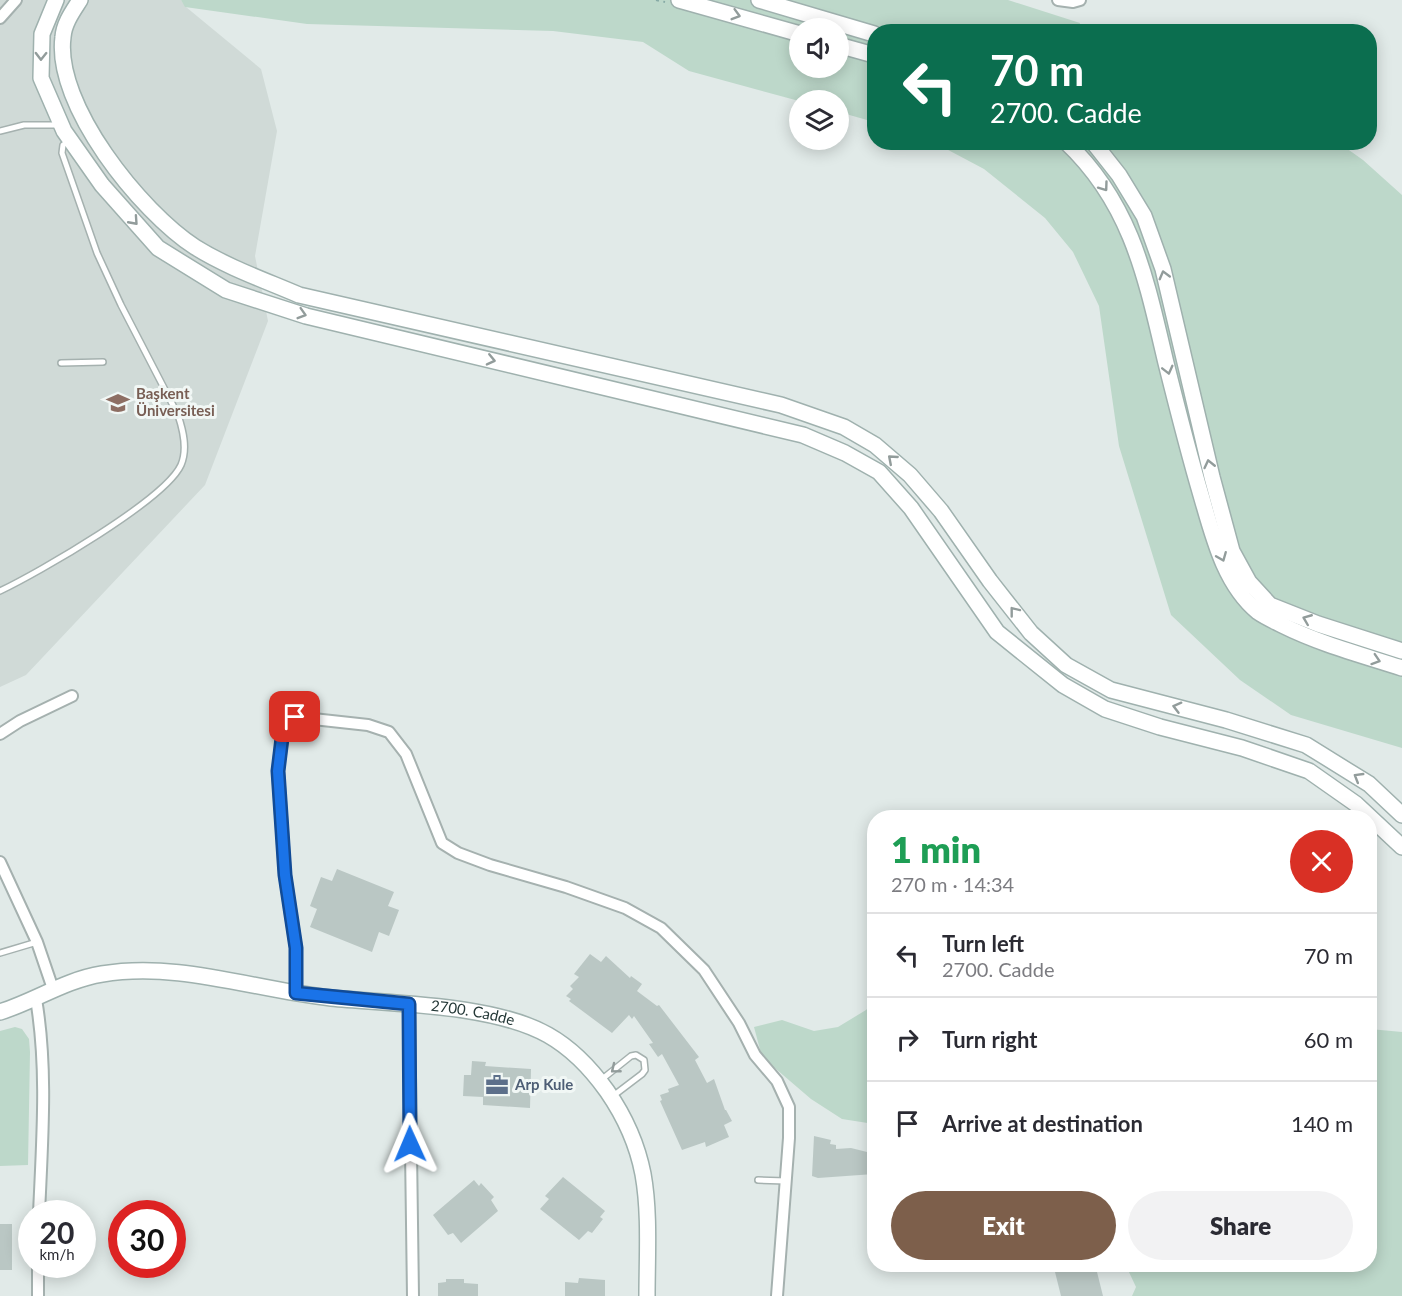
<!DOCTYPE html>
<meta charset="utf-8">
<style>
:root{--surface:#fff;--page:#f2f2f3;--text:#2b2b33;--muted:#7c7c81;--line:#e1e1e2;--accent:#7d5f4b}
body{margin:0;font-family:Lato,sans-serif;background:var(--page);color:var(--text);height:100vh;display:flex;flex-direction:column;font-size:22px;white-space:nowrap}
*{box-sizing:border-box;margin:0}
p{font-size:20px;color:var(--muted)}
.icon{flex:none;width:33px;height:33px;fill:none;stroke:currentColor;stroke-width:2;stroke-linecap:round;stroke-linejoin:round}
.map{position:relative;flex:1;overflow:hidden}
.details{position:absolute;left:867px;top:810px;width:510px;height:462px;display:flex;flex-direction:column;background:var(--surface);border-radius:24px;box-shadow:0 3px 15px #0003}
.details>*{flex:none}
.guide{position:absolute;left:867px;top:24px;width:510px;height:126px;border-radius:24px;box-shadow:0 3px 15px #0003;background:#0b6e4f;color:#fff;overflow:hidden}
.buttons{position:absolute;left:789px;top:18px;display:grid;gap:12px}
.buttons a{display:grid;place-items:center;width:60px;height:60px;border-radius:50%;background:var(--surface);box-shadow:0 3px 15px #0003;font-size:30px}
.speed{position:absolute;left:18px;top:1200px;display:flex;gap:12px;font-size:30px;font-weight:700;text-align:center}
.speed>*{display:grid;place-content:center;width:78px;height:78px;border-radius:50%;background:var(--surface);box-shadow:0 3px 15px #0003;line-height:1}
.speed small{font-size:15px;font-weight:400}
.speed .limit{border:9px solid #d22;background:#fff;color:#111}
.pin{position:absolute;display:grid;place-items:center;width:51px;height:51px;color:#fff;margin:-26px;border-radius:12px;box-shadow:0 3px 9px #0006}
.me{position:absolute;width:66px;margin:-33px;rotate:359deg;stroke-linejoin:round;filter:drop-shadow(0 0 4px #0008)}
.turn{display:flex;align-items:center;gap:21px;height:126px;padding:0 24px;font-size:27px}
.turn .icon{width:78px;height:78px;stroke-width:2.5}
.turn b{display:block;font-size:42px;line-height:51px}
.round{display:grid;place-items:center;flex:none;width:63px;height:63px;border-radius:32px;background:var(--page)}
.summary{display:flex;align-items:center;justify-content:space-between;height:102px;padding:0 24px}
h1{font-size:36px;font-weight:800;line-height:45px;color:#1e9e55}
.action{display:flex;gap:12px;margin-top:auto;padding:12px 24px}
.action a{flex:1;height:69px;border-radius:36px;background:var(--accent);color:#fff;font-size:24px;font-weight:800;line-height:69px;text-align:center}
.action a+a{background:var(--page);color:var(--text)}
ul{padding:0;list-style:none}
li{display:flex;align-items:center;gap:18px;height:84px;padding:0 24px;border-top:2px solid var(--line)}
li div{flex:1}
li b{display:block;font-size:22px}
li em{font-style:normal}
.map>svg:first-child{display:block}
.built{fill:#d0dad7}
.green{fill:#bdd8ca;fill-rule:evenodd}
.building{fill:#bac7c4}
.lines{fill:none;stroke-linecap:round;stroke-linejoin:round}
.lane-casing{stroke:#a5b1af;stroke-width:8}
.street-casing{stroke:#a5b1af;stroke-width:14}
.secondary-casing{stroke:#9fb1ae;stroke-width:18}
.path{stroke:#86aaa6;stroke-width:2;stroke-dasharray:3 4.5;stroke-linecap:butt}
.lane{stroke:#fff;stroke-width:5}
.street{stroke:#fff;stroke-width:10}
.secondary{stroke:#fff;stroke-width:15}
.oneway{stroke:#929c9b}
.route-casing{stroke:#114b97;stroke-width:15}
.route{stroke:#1a73e8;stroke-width:10}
.labels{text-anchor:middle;stroke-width:6;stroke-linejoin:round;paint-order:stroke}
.education-label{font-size:15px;font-weight:bold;fill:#785e54;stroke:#f1f7f5;text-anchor:start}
.street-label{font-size:15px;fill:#243837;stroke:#f1f7f5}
.service-label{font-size:15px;font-weight:bold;fill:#4e5e75;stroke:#f1f7f5;text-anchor:start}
</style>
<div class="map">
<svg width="1402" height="1296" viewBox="0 0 1402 1296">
<rect width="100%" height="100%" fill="#e1eae8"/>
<!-- built -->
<path class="built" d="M0,0H181L186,7L261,69L277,131L255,256L268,321L205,485L26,675L0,687Z"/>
<!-- green -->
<path class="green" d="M181,0H1008L1080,23L1078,32H874V122L839,112L838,100L799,101L689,71L643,42L553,31L307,24L185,7ZM800,28H838V68H800Z
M935,143H1339L1363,160L1402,195V748L1291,715L1240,680L1171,615L1119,446L1099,306L1073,252L1045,218L984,169Z
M874,1002V1124L842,1119L811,1099L762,1057L754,1027L782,1020L814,1031L838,1027L866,1010Z
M15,1027L22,1029L29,1039L30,1052L28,1165L0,1166V1031Z
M1370,1029L1402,1032V1296H1132L1136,1287L1128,1270L1123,1265L1370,1264Z"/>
<!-- building -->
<path class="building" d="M337,869L394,892L388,906L399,910L389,936L379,932L372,952L310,927L317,909L310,906L321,877L332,881Z
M590,954L601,962L606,956L630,978L631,976L642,984L637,991L657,1006L659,1005L699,1057L695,1060L707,1083L714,1079L725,1110H726L732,1121L724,1125L729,1137L706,1147L705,1142L682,1150L660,1101L662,1100L660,1095L669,1092L668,1089L679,1085L662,1054L658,1057L649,1044L653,1043L634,1016L632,1019L629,1015L612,1033L569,1001L571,999L566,996L573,989L570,986L579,977L574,974Z
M472,1061L486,1062L485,1066L531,1069L530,1108L483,1105V1097L463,1096L464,1075H471Z
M814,1136L831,1140L830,1144L836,1145V1149L851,1148L867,1152L872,1157H874V1174L818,1178L812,1176Z
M563,1177L605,1211L600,1217L603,1219L592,1233L588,1231L579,1240L540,1209L549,1199L545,1196Z
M474,1180L479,1186L481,1183L494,1197L491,1200L498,1211L461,1243L453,1233L448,1235L433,1215Z
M0,1224H12V1270H0Z
M1084,1264H1095L1103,1296H1061L1055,1272Z
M579,1278L605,1280V1296H565V1282L578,1283Z
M446,1279H464V1283L478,1284V1296H438V1283L446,1282Z"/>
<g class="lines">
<!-- lane casing -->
<g class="lane-casing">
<path id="lane" d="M0,131L24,125H58
M61,363L103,362
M0,591C38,573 165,500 181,465C188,449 183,430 178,415L121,305L97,253L62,153L63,145L69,141
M0,953L37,942
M601,1080L631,1056L636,1055L644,1060L645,1070L642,1074L613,1096
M758,1180L786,1181"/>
</g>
<!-- street casing -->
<g class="street-casing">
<path id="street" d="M1058,0L1073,2L1080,0
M0,18L16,0
M0,734L20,721L72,696
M0,862L37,942L53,989
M296,993V948L285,875L278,771L283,730L295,717L368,725L389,732L406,754L442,843L458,853L490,865L566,887L625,908L661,928L704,970L739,1023L755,1055L777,1081L789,1107V1138L777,1296
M36,999C48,1069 42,1142 39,1214
M409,1004L413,1296
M38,1296V1264"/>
</g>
<!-- secondary casing -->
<g class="secondary-casing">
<g id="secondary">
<path d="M56,0L42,34L41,78L64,131L102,185L158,248L226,290L306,316L803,435L845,453L879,472L911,508L997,632L1063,685L1105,709L1160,727L1242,748L1309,771L1356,804L1402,847"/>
<path d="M80,0C73,11 64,23 63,37C54,105 141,212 195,247C227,267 264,280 299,295L781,405L844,427L875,445L910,475L941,511L990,581L1031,633L1066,665L1111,690L1226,720L1306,745L1369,784L1402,815"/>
<path d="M679,0L800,34"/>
<path d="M759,0L874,34"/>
<path d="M838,45L874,55"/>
<path d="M1066,142C1132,204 1146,279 1166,363C1177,407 1188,451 1201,495C1213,536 1224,584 1258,612C1265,617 1274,621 1282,625C1320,644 1362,655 1402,668"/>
<path d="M1093,142L1119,175L1144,216L1163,269L1212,477L1232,551L1249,582L1270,605L1318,624L1402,651"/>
<path id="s1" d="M0,1012C35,1001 65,980 102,974C178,961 255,990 331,998C394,1004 493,1004 548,1035C571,1048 592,1070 607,1091C625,1117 637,1143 643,1174C650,1213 647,1256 647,1296"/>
</g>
</g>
<!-- path -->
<path class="path" d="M656,0L665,2"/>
<!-- lane -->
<use href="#lane" class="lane"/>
<!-- street -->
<use href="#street" class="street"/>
<!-- secondary -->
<use href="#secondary" class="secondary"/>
</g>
<!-- one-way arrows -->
<defs><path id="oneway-chevron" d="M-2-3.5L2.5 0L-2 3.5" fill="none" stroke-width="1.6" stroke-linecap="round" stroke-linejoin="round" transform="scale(1.5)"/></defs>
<g class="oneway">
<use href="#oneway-chevron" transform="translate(736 15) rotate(16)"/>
<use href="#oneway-chevron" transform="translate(41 56) rotate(91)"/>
<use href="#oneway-chevron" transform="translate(1104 187) rotate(54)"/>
<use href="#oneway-chevron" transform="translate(134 221) rotate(48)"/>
<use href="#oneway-chevron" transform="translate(1164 275) rotate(-105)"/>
<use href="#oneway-chevron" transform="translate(302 314) rotate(17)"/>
<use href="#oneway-chevron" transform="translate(491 360) rotate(13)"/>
<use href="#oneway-chevron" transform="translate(1168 370) rotate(76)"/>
<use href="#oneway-chevron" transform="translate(892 459) rotate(-139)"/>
<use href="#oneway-chevron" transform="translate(1209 464) rotate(-103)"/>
<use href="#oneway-chevron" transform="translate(1222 557) rotate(68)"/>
<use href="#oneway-chevron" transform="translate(1014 611) rotate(-128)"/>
<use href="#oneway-chevron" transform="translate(1307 619) rotate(-158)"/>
<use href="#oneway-chevron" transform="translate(1376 660) rotate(18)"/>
<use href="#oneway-chevron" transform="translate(1177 707) rotate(-165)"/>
<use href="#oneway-chevron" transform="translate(1358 777) rotate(-149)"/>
<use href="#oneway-chevron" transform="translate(615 1069) rotate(141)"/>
</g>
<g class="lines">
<!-- route casing -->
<g class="route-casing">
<path id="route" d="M295,717L283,730L278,771L285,875L296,948V993L409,1004L410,1144"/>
</g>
<!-- route -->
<use href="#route" class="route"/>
</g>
<!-- icons -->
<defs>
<g id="university-bare" transform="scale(1.8)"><path d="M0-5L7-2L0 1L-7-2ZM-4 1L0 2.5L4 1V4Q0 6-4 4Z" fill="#8d6e63" stroke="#f1f7f5" stroke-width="2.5" paint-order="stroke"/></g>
<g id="office-bare" transform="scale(1.8)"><path d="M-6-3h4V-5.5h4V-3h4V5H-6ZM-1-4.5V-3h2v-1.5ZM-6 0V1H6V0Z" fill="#5c6f8a" stroke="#f1f7f5" stroke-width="2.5" paint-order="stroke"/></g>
</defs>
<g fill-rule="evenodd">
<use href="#university-bare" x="118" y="403"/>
<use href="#office-bare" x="497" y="1085"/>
</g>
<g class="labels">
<!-- education labels -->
<g class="education-label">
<text x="136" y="399">Başkent<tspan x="136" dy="17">Üniversitesi</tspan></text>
</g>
<!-- street labels -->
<g class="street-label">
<text dy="5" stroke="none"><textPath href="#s1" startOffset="483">2700. Cadde</textPath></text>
</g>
<!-- service labels -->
<g class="service-label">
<text x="515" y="1090">Arp Kule</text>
</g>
</g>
</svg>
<div class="buttons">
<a><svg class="icon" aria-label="sound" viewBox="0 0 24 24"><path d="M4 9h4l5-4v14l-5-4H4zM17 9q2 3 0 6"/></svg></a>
<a><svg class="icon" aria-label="layers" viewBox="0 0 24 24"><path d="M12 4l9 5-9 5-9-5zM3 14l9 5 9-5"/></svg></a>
</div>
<div class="speed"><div>20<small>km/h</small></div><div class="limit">30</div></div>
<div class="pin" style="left:295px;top:717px;background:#d93025"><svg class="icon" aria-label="arrive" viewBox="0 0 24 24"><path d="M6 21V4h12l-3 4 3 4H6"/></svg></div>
<svg class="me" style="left:410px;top:1144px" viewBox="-20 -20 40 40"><path d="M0-17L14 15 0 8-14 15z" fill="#1a73e8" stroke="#fff" stroke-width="4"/></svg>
<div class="guide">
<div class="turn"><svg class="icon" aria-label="left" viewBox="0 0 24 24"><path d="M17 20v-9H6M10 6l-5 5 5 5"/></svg><div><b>70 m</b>2700. Cadde</div></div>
</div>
<section class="details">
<div class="summary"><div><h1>1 min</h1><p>270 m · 14:34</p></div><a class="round" style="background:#d93025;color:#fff"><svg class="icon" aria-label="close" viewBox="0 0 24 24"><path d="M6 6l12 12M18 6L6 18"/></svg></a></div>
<ul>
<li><svg class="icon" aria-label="left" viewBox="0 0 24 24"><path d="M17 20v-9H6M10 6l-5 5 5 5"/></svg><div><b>Turn left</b><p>2700. Cadde</p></div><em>70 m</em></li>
<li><svg class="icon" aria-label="right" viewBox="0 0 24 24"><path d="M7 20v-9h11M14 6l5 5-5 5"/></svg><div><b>Turn right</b></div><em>60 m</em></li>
<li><svg class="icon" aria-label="arrive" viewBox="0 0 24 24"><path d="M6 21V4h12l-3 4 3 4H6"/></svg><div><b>Arrive at destination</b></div><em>140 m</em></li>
</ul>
<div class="action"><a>Exit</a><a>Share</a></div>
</section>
</div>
